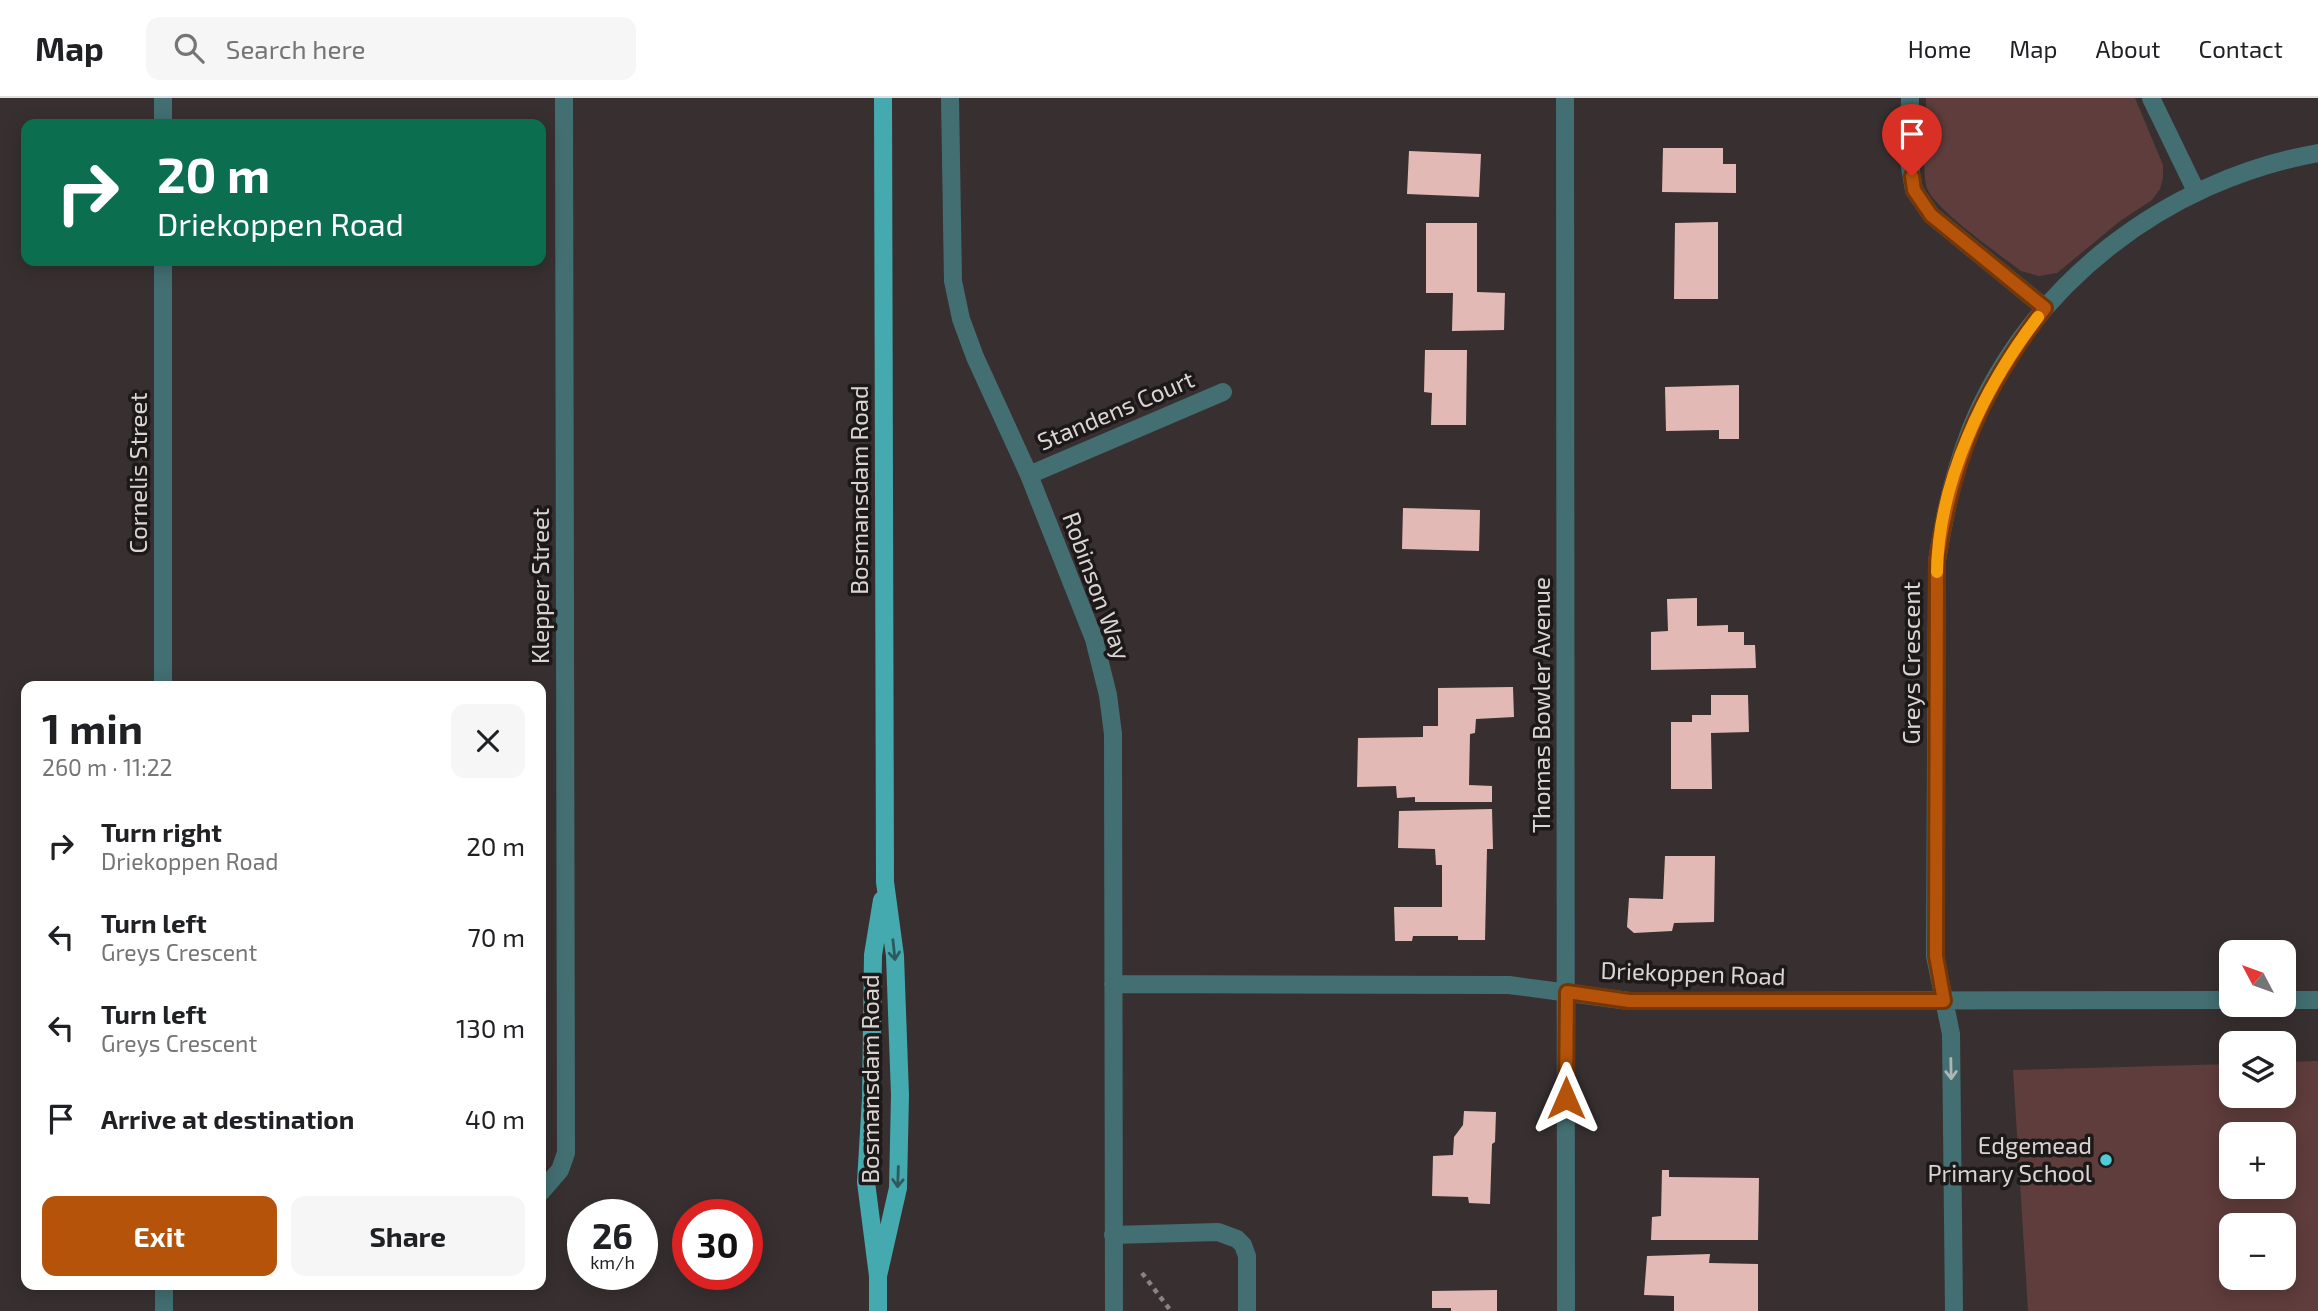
<!DOCTYPE html>
<meta charset="utf-8">
<style>
:root{--surface:#fff;--page:#f6f6f6;--text:#202124;--muted:#757577;--line:#e0e0e0;--accent:#b45309}
body{margin:0;font-family:"Exo 2",sans-serif;background:var(--page);color:var(--text);height:100vh;display:flex;flex-direction:column;font-size:26px;white-space:nowrap}
*{box-sizing:border-box;margin:0}
p{font-size:23px;color:var(--muted)}
.icon{flex:none;width:38px;height:38px;fill:none;stroke:currentColor;stroke-width:2;stroke-linecap:round;stroke-linejoin:round}
.map{position:relative;flex:1;overflow:hidden}
.sheet{position:absolute;left:21px;top:583px;width:525px;height:609px;display:flex;flex-direction:column;background:var(--surface);border-radius:14px;box-shadow:0 4px 18px #0003}
.sheet>*{flex:none}
.guide{position:absolute;left:21px;top:21px;width:525px;height:147px;border-radius:14px;box-shadow:0 4px 18px #0003;background:#0b6e4f;color:#fff;overflow:hidden}
.needle{width:46px;rotate:311deg}
.controls{position:absolute;left:2219px;top:842px;display:grid;gap:14px}
.controls a{display:grid;place-items:center;width:77px;height:77px;border-radius:14px;background:var(--surface);box-shadow:0 4px 18px #0003;font-size:35px}
.speed{position:absolute;left:567px;top:1101px;display:flex;gap:14px;font-size:35px;font-weight:700;text-align:center}
.speed>*{display:grid;place-content:center;width:91px;height:91px;border-radius:50%;background:var(--surface);box-shadow:0 4px 18px #0003;line-height:1}
.speed small{font-size:18px;font-weight:400}
.speed .limit{border:10px solid #d22;background:#fff;color:#111}
.pin{position:absolute;display:grid;place-items:center;width:60px;height:60px;color:#fff;margin:-72px -30px;border-radius:50% 50% 50% 0;rotate:-45deg;box-shadow:0 0 7px #0007}
.pin .icon{rotate:45deg}
.me{position:absolute;width:77px;margin:-38px;rotate:0deg;stroke-linejoin:round;filter:drop-shadow(0 0 5px #0008)}
.turn{display:flex;align-items:center;gap:24px;height:147px;padding:0 21px;font-size:32px}
.turn .icon{width:91px;height:91px;stroke-width:2.5}
.turn b{display:block;font-size:49px;line-height:60px}
.round{display:grid;place-items:center;flex:none;width:74px;height:74px;border-radius:14px;background:var(--page)}
.summary{display:flex;align-items:center;justify-content:space-between;height:119px;padding:0 21px}
h1{font-size:42px;font-weight:700;line-height:52px}
.primary-button{display:flex;gap:14px;margin-top:auto;padding:14px 21px}
.primary-button a{flex:1;height:80px;border-radius:14px;background:var(--accent);color:#fff;font-size:28px;font-weight:700;line-height:80px;text-align:center}
.primary-button a+a{background:var(--page);color:var(--text)}
ul{padding:0;list-style:none}
li{display:flex;align-items:center;gap:21px;height:91px;padding:0 21px}
li div{flex:1}
li b{display:block;font-size:26px}
li em{font-style:normal}
header{display:flex;align-items:center;gap:42px;box-sizing:border-box;height:98px;padding:0 35px;background:var(--surface);border-bottom:2px solid var(--line)}
header strong{font-size:33px}
nav{display:flex;gap:38px;margin-inline-start:auto;font-size:24px}
.search{width:490px;height:63px;background:var(--page);display:flex;align-items:center;gap:18px;box-sizing:border-box;padding:0 24px;border-radius:14px;color:var(--muted);font-size:26px}
.map>svg:first-child{display:block}
.green{fill:#5f3d3c;fill-rule:evenodd}
.building{fill:#e3b9b6}
.lines{fill:none;stroke-linecap:round;stroke-linejoin:round}
.path{stroke:#8a8383;stroke-width:4.5;stroke-dasharray:5 5;stroke-linecap:butt}
.minor{stroke:#436f72;stroke-width:18}
.primary{stroke:#45a9b0;stroke-width:18}
.oneway{stroke:#2f5a5d}
.oneway2{stroke:#adb6b7}
.route-casing{stroke:#753606;stroke-width:18}
.route{stroke:#b45309;stroke-width:12}
.slow{stroke:#f59e0b;stroke-width:12}
.poi-dot{fill:#51ccd4;stroke:#1d1919;stroke-width:2.5}
.labels{text-anchor:middle;stroke-width:7;stroke-linejoin:round;paint-order:stroke}
.street-label{font-size:24px;fill:#dad5d4;stroke:#1d1919}
.poi-label{font-size:24px;fill:#dad5d4;stroke:#1d1919;text-anchor:end}
</style>
<header>
<strong>Map</strong>
<div class="search"><svg class="icon" aria-label="search" viewBox="0 0 24 24"><circle cx="10" cy="10" r="6"/><path d="M15 15l6 6"/></svg>Search here</div>
<nav><a>Home</a><a>Map</a><a>About</a><a>Contact</a></nav>
</header>
<div class="map">
<svg width="2318" height="1213" viewBox="0 0 2318 1213">
<rect width="100%" height="100%" fill="#383030"/>
<!-- green -->
<path class="green" d="M1926,0H2135L2163,67V79L2160,91L2152,102L2120,123L2057,175L2039,178L2021,173C2002,158 1929,108 1926,87C1922,64 1926,25 1926,0Z
M2318,963V1213H2028L2013,972L2231,966V998H2284V964ZM2231,1036H2284V1088H2231ZM2231,1127H2284V1180H2231Z"/>
<!-- building -->
<path class="building" d="M1663,50H1723V66H1736V95L1662,94Z
M1409,53L1481,56L1479,99L1407,96Z
M1718,124V201H1674L1675,125Z
M1426,125H1477V194L1505,195L1504,232L1452,233L1453,195H1426Z
M1425,252H1467L1466,327H1431L1432,295L1424,294Z
M1739,287V341H1719V332L1666,333L1665,289Z
M1403,410L1480,412L1479,453L1402,451Z
M1697,500V528L1728,527V534H1744V547H1755L1756,570L1651,572V534L1668,533L1667,501Z
M1513,589L1514,619L1476,621L1475,635L1470,636L1469,687L1492,688V704H1415V699L1397,700L1396,688L1357,689L1358,640L1423,639V628H1438V590Z
M1711,597H1748L1749,634L1711,635L1712,691H1671V624H1692V617H1711Z
M1492,711L1493,751H1487L1485,842H1458V838H1413L1412,843H1395L1394,809H1442V767H1436L1435,751L1398,750L1399,713Z
M1665,758H1715L1714,824L1674,825L1672,833L1634,835L1627,829L1629,800L1663,801Z
M1464,1013L1496,1014L1495,1044L1492,1046L1490,1106L1469,1105L1468,1099L1432,1098L1433,1058L1453,1057L1454,1039L1463,1027Z
M1662,1072H1669V1079L1759,1080L1758,1142H1651L1652,1119L1661,1118Z
M1710,1156L1709,1165L1758,1166V1213H1674V1198L1644,1197L1647,1158Z
M1497,1192V1213H1451V1210H1432V1193Z"/>
<g class="lines">
<!-- path -->
<path class="path" d="M1142,1175L1171,1213"/>
<!-- minor -->
<path class="minor" d="M163,0V26
M950,0L953,183L961,221L975,259L1029,377L1094,541L1108,597L1113,636L1114,1213
M1565,0L1566,1213
M1910,0L1909,63L1914,92L1931,117L2045,210
M2151,0L2196,93
M163,163V588
M1029,377L1223,294
M1113,886L1509,887L1629,903L2231,902
M2284,902H2318
M541,1094L560,1072L566,1055L564,0
M1113,1137L1218,1134L1237,1141L1243,1147L1247,1158V1213
M164,1213V1186
M1954,1213L1951,936L1935,858L1937,463C1944,417 1954,373 1971,330C2030,186 2166,82 2318,55"/>
<!-- primary -->
<path class="primary" d="M878,1178L898,1090L900,997L895,858L885,784L883,0
M878,1213V1178L866,1084L871,1000L873,857L882,802"/>
</g>
<!-- one-way arrows -->
<defs><path id="oneway-shaft" d="M-6 0H5M1.5-3L5.5 0L1.5 3" fill="none" stroke-width="1.6" stroke-linecap="round" stroke-linejoin="round" transform="scale(1.75)"/></defs>
<g class="oneway">
<use href="#oneway-shaft" transform="translate(894 852) rotate(84)"/>
<use href="#oneway-shaft" transform="translate(898 1079) rotate(92)"/>
</g>
<use class="oneway2" href="#oneway-shaft" transform="translate(1951 971) rotate(89)"/>
<g class="lines">
<!-- route casing -->
<g class="route-casing">
<path id="route" d="M1566,1000L1567,894L1629,903H1944L1936,858L1937,463C1952,361 1982,292 2045,210L1931,117L1914,92L1912,78"/>
</g>
<!-- route -->
<use href="#route" class="route"/>
<!-- slow -->
<path class="slow" d="M1937,474C1938,384 1984,289 2038,219"/>
</g>
<!-- markers -->
<circle class="poi-dot" cx="2106" cy="1062" r="7"/>
<g class="labels">
<!-- street labels -->
<g class="street-label">
<text transform="translate(1116 313) rotate(-23)" y="8">Standens Court</text>
<text transform="translate(139 375) rotate(-90)" y="8">Cornelis Street</text>
<text transform="translate(860 392) rotate(-90)" y="8">Bosmansdam Road</text>
<text transform="translate(541 488) rotate(-90)" y="8">Klepper Street</text>
<text transform="translate(1096 488) rotate(70)" y="8">Robinson Way</text>
<text transform="translate(1912 565) rotate(-90)" y="8">Greys Crescent</text>
<text transform="translate(1542 607) rotate(-90)" y="8">Thomas Bowler Avenue</text>
<text transform="translate(1693 876) rotate(2)" y="8">Driekoppen Road</text>
<text transform="translate(871 981) rotate(-90)" y="8">Bosmansdam Road</text>
</g>
<!-- poi labels -->
<g class="poi-label">
<text x="2092" y="1056">Edgemead<tspan x="2092" dy="28">Primary School</tspan></text>
</g>
</g>
</svg>
<div class="controls">
<a><svg class="needle" viewBox="-14 -14 28 28"><path d="M0-13l5 13h-10z" fill="#e53935"/><path d="M0 13l5-13h-10z" fill="#757577"/></svg></a>
<a><svg class="icon" aria-label="layers" viewBox="0 0 24 24"><path d="M12 4l9 5-9 5-9-5zM3 14l9 5 9-5"/></svg></a>
<a>+</a>
<a>−</a>
</div>
<div class="speed"><div>26<small>km/h</small></div><div class="limit">30</div></div>
<div class="pin" style="left:1912px;top:78px;background:#d93025"><svg class="icon" aria-label="arrive" viewBox="0 0 24 24"><path d="M6 21V4h12l-3 4 3 4H6"/></svg></div>
<svg class="me" style="left:1566px;top:1000px" viewBox="-20 -20 40 40"><path d="M0-17L14 15 0 8-14 15z" fill="#b45309" stroke="#fff" stroke-width="4"/></svg>
<div class="guide">
<div class="turn"><svg class="icon" aria-label="right" viewBox="0 0 24 24"><path d="M7 20v-9h11M14 6l5 5-5 5"/></svg><div><b>20 m</b>Driekoppen Road</div></div>
</div>
<section class="sheet">
<div class="summary"><div><h1>1 min</h1><p>260 m · 11:22</p></div><a class="round"><svg class="icon" aria-label="close" viewBox="0 0 24 24"><path d="M6 6l12 12M18 6L6 18"/></svg></a></div>
<ul>
<li><svg class="icon" aria-label="right" viewBox="0 0 24 24"><path d="M7 20v-9h11M14 6l5 5-5 5"/></svg><div><b>Turn right</b><p>Driekoppen Road</p></div><em>20 m</em></li>
<li><svg class="icon" aria-label="left" viewBox="0 0 24 24"><path d="M17 20v-9H6M10 6l-5 5 5 5"/></svg><div><b>Turn left</b><p>Greys Crescent</p></div><em>70 m</em></li>
<li><svg class="icon" aria-label="left" viewBox="0 0 24 24"><path d="M17 20v-9H6M10 6l-5 5 5 5"/></svg><div><b>Turn left</b><p>Greys Crescent</p></div><em>130 m</em></li>
<li><svg class="icon" aria-label="arrive" viewBox="0 0 24 24"><path d="M6 21V4h12l-3 4 3 4H6"/></svg><div><b>Arrive at destination</b></div><em>40 m</em></li>
</ul>
<div class="primary-button"><a>Exit</a><a>Share</a></div>
</section>
</div>
